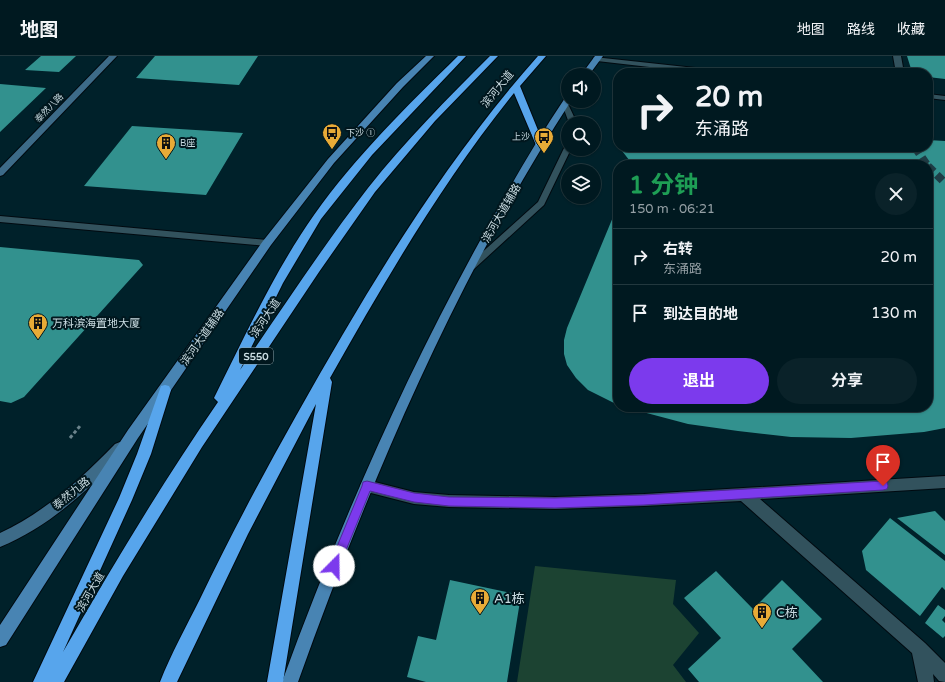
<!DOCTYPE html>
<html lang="zh">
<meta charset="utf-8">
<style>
:root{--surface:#001920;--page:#0a2229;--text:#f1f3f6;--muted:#95a0a5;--line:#22383e;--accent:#7c3aed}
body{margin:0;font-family:"Varela Round","Noto Sans SC",sans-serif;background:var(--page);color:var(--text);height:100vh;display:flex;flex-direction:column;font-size:15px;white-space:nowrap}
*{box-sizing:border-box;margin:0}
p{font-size:13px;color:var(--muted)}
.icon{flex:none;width:22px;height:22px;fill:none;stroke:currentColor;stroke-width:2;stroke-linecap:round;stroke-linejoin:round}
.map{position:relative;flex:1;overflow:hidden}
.sheet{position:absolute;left:613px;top:104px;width:320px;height:252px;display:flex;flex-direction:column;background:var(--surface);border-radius:16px;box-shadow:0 1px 3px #0004,0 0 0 1px var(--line)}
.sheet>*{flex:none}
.guide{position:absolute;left:613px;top:12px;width:320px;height:84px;border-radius:16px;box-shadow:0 1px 3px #0004,0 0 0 1px var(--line);background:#001920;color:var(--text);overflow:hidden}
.buttons{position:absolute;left:561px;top:12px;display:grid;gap:8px}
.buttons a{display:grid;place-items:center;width:40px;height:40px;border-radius:50%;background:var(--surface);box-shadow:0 1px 3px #0004,0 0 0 1px var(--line);font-size:20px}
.pin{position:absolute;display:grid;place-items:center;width:34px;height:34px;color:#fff;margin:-41px -17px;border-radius:50% 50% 50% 0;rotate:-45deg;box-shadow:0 0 4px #0007}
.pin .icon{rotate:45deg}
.me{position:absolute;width:44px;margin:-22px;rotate:22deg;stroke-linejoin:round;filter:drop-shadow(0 0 3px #0008)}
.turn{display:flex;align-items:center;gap:14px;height:84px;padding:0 16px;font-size:18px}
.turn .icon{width:52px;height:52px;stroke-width:2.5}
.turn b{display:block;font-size:28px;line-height:34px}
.round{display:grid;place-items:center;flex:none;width:42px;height:42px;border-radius:21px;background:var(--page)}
.summary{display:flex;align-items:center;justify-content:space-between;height:68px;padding:0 16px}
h1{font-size:24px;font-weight:700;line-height:30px;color:#1e9e55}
.button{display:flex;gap:8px;margin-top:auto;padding:8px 16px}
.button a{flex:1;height:46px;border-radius:24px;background:var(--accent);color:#fff;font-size:16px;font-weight:700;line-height:46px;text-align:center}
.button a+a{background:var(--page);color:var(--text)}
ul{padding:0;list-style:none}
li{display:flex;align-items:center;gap:12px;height:56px;padding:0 16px;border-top:1px solid var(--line)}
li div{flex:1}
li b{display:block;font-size:15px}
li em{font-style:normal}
header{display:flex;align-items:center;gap:24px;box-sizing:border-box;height:56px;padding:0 20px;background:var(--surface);border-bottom:1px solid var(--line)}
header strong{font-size:19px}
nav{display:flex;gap:22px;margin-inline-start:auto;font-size:14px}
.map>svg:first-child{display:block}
.green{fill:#1c4332}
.building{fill:#32918e}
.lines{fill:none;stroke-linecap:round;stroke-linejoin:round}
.street-tunnel{stroke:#1e3d46;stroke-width:8;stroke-dasharray:8 4.5;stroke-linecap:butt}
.lane-casing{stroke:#000a10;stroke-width:2}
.street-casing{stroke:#000a10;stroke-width:2}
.secondary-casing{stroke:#000a10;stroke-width:2}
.primary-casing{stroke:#000a10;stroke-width:2}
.highway-casing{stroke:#000a10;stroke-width:2}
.path{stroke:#6b848c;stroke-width:3;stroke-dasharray:3.5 2.5;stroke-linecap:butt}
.lane{fill:#32525d;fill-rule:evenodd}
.street{fill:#32525d;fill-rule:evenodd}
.secondary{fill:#3d6b88;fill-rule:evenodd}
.primary{fill:#4884b3;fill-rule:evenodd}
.highway{fill:#57a5ec;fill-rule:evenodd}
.route{fill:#7c3aed;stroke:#51269a}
.labels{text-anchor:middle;stroke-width:4;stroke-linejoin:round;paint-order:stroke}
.far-street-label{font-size:9px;fill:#cadce2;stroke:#01171e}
.far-poi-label{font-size:9px;fill:#cadce2;stroke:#01171e;text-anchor:start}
.shield{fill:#01171e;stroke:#8ea1a7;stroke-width:1}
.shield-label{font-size:10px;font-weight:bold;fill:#cadce2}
.street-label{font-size:11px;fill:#cadce2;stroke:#01171e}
.poi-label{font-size:11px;fill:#cadce2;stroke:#01171e;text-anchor:start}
.near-poi-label{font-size:13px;fill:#cadce2;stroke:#01171e;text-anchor:start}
</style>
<header>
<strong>地图</strong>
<nav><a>地图</a><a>路线</a><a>收藏</a></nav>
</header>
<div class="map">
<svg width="945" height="626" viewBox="0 0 945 626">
<rect width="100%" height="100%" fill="#00212a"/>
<!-- green -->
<path class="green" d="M535,510L676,524L673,548L699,577L673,609L686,626H517Z"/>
<!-- building -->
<path class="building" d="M41,0H76L59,16L25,14Z
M155,0H258L239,29L136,22Z
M907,0H945V23L928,21V17L912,16Z
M0,28L46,32L0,76Z
M132,70L243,77L206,139L84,130Z
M928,84L945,85V372L924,376L851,382L791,381L738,375L688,368L624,351H928V109H633L619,91H928Z
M618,149V349L588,334L576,322L567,309L564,298V284L567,272Z
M0,191L139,204L143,209L24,341L11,347L0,345Z
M935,455L945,465V499L897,462Z
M890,462L945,505V534L942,531L920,560L866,514L862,495Z
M716,515L753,553L782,524L822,563L792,593L823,626H699L688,613L721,582L684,542Z
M450,524L521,539L507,626H426L407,621L418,580L436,584Z
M938,549L945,554V560L942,564L945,567V580L943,582L925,567Z"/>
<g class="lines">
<!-- street-tunnel -->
<path class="street-tunnel" d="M915,91L927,109
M928,110L945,127"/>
<!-- lane casing -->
<g class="lane-casing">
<path id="lane" d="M563,47L568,48L577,67H569L562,48Z
M565,90H568V93H571L544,149L474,213H468L467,211L468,209L538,146Z"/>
</g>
<!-- street casing -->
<g class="street-casing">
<path id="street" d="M893,0H901L904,17H896Z
M594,1L723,15L727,17H702L597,5L593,3Z
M928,38L945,40V44L928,42Z
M0,160L267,184L272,187L267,190L0,166Z
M945,420V432L760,443L925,587L945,607V626L939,625L933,618L934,626H918L912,597L741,445L644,450L555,453L449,451L414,448L367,436L362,434L360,430L362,426L367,424L414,436L449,439L555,441L644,438Z"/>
</g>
<!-- secondary casing -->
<g class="secondary-casing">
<path id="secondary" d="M109,0H117L3,119L0,120V112Z
M120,386L125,388L127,392L125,396C88,434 49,471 0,491V477C45,456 81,423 115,388Z"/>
</g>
<!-- primary casing -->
<g class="primary-casing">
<path id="primary" d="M426,0H434L403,31L334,107L271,189L138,382L6,589L0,591V569L128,374L263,185L328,103L397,27Z
M595,0H603L589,19H581Z
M565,42H568V45H571C455,225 370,425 298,626H282C339,470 405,319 486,174C511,129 536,85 565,42Z"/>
</g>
<!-- highway casing -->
<g class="highway-casing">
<path id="highway" d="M458,0H466L372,99L321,163L283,227L240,314C282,253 323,190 368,132C405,85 448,42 490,0H498L435,65L375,136L319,216L202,391L123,520L64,626H33L119,442L137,398L161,330L165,329L169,330L171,334L151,398L132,444L63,596C112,511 162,427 218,346L214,342C245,280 274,216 314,159C355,101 407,50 458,0Z
M538,0H546L520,30L544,89L540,92L536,89L514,37C443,125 386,223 330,322L332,326L283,626H267L316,348L248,478L177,626H160C171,598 186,571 200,543C230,481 262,420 296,360C367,234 441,109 538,0Z"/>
</g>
<!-- path -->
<path class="path" d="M70,382L80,370"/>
<!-- lane -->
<use href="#lane" class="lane"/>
<!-- street -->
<use href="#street" class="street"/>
<!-- secondary -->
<use href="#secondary" class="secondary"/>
<!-- primary -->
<use href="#primary" class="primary"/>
<!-- highway -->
<use href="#highway" class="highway"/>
</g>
<!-- route -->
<path class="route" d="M367,425L414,437L449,441L555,442L644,439L883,425L887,426L888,430L887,433L883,434L644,449L555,452L449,450L414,446L370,435L338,514L334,516L330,514L329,510L362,430L363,426Z"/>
<!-- icons -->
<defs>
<g id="bus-pin" transform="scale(1)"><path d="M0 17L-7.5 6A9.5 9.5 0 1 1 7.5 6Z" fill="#e8ab37" stroke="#01171e"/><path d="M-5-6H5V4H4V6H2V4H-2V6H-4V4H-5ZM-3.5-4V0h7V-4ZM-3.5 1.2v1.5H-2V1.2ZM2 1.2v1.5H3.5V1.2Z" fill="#111"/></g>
<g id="building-pin" transform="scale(1)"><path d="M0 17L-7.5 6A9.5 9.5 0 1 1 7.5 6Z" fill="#e8ab37" stroke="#01171e"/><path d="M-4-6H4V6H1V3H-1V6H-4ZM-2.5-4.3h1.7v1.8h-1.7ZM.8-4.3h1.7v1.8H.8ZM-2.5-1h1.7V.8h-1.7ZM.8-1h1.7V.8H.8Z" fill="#111"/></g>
</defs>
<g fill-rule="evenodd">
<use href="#bus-pin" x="332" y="77"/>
<use href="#bus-pin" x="544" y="81"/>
<use href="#building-pin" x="166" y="87"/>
<use href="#building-pin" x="38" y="267"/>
<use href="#building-pin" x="480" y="542"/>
<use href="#building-pin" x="762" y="556"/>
</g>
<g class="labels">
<!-- far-street labels -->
<g class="far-street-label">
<text transform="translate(49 52) rotate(-46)" y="3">泰然八路</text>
</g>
<!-- far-poi labels -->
<g class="far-poi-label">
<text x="346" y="80">下沙 ①</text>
<text x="530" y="84" text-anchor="end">上沙</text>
<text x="180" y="90">B座</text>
</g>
<!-- shield labels -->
<rect class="shield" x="239" y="292" width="34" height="16" rx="3"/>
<g class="shield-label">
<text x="256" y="304">S550</text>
</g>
<!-- street labels -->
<g class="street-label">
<text transform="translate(497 33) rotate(-51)" y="4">滨河大道</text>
<text transform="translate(501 157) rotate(-60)" y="4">滨河大道辅路</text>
<text transform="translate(265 262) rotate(-56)" y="4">滨河大道</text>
<text transform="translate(202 281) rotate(-55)" y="4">滨河大道辅路</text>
<text transform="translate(71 437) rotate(-39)" y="4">泰然九路</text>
<text transform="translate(90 536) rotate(-60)" y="4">滨河大道</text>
</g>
<!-- poi labels -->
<g class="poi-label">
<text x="52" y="271">万科滨海置地大厦</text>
</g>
<!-- near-poi labels -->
<g class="near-poi-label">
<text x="494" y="547">A1栋</text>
<text x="776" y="561">C栋</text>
</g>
</g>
</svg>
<div class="buttons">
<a><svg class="icon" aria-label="sound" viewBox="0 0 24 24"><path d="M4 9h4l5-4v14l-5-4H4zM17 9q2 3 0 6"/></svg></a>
<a><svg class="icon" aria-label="search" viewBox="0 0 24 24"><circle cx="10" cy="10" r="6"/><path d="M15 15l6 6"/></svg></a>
<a><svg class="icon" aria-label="layers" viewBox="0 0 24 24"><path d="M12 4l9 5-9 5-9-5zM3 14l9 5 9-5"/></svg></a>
</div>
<div class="pin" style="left:883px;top:430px;background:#d93025"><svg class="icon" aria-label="arrive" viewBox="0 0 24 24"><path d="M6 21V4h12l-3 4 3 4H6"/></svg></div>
<svg class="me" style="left:334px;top:510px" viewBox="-20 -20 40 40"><circle r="19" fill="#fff"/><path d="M0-13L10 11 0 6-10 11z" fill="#7c3aed"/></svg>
<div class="guide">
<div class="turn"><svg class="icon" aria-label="right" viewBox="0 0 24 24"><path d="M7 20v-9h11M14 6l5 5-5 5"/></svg><div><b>20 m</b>东涌路</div></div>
</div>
<section class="sheet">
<div class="summary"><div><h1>1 分钟</h1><p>150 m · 06:21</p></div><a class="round"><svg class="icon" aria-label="close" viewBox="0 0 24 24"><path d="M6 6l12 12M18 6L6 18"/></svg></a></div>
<ul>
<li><svg class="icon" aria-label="right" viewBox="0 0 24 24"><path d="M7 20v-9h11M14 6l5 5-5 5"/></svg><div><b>右转</b><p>东涌路</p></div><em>20 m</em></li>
<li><svg class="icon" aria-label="arrive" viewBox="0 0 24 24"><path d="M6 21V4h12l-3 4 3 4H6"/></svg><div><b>到达目的地</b></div><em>130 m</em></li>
</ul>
<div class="button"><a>退出</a><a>分享</a></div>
</section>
</div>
